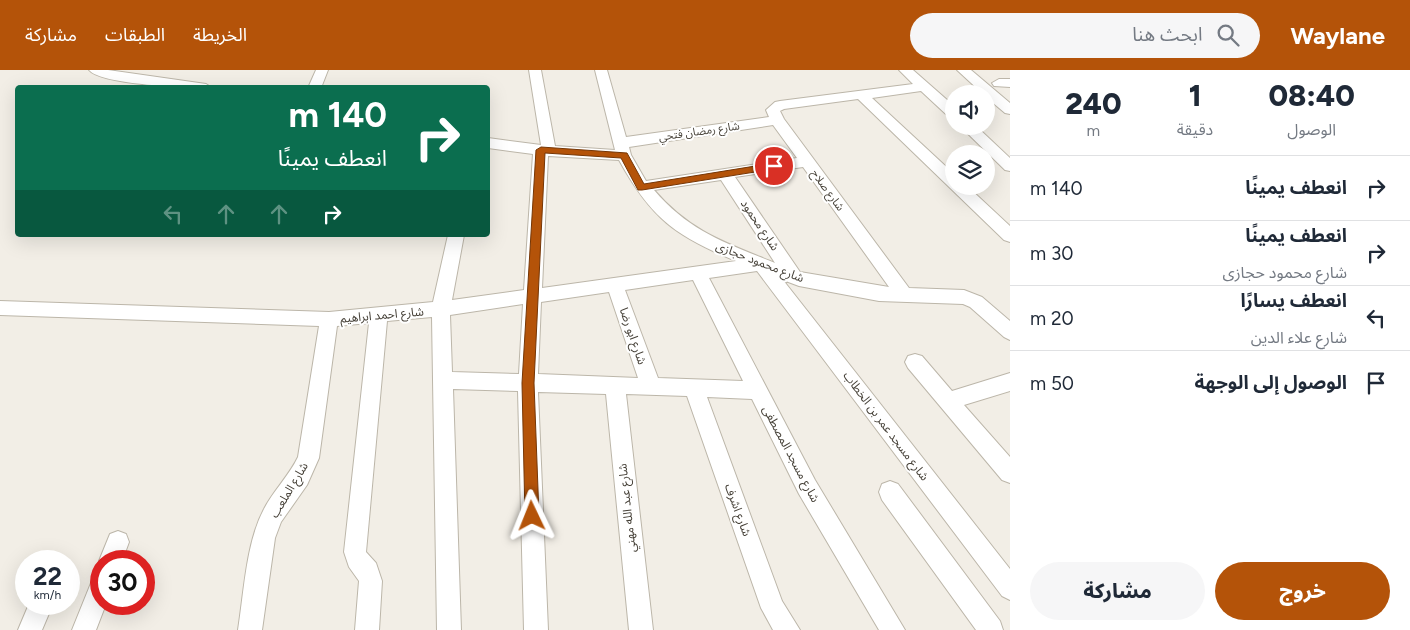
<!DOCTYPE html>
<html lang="ar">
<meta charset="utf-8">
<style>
:root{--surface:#fff;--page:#f6f6f7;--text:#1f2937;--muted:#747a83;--line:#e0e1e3;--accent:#b45309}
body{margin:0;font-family:Figtree,"Noto Sans Arabic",sans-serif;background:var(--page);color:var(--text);direction:rtl;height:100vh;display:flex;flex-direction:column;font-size:19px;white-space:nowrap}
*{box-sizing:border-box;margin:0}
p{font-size:16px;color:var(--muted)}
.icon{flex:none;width:28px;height:28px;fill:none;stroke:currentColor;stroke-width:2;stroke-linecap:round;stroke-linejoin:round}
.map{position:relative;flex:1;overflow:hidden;direction:ltr}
.side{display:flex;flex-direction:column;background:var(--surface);width:400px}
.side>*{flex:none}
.guide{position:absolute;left:15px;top:15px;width:475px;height:152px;border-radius:5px;box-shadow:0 5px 20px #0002;direction:rtl;background:#0b6e4f;color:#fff;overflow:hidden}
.fabs{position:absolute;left:945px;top:15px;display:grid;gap:10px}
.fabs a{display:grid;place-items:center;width:50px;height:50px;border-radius:50%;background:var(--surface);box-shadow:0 5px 20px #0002;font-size:25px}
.speed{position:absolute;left:15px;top:480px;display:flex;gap:10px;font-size:25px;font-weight:700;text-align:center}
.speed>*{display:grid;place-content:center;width:65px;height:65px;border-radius:50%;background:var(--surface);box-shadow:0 5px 20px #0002;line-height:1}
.speed small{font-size:12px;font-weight:400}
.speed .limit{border:8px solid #d22;background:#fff;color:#111}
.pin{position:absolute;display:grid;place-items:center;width:42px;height:42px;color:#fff;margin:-21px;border:2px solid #fff;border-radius:50%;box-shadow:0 1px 5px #0007}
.me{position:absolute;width:55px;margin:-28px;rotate:358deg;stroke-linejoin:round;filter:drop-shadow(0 0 4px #0008)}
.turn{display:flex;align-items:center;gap:18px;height:105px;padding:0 20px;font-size:22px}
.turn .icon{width:65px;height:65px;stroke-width:2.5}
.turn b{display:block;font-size:35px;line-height:42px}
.lanes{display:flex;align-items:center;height:48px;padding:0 20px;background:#0003;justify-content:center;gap:25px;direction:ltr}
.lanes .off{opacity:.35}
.eta{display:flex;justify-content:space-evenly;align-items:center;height:85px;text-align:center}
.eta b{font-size:30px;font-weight:800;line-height:35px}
.action{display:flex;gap:10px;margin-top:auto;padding:10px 20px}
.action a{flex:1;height:58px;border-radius:30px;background:var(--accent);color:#fff;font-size:20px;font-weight:800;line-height:58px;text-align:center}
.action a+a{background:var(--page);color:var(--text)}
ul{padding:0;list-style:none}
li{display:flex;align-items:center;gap:15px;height:65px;padding:0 20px;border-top:1px solid var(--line)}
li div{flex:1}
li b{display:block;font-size:19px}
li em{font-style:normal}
header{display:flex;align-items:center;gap:30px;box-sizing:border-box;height:70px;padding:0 25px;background:var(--accent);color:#fff}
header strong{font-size:24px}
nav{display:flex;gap:28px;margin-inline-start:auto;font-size:18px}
.search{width:350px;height:45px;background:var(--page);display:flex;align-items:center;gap:12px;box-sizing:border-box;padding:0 18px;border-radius:28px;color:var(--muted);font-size:19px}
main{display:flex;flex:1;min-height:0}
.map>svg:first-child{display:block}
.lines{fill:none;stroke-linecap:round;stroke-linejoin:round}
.minor-casing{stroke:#bcb6a9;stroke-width:2}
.minor{fill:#fff;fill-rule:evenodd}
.route{fill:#b45309;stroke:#753606}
.labels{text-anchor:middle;stroke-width:4;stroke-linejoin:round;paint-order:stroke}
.far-street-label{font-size:11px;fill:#443f36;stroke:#fff}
.street-label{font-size:12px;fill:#443f36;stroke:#fff}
</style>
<header>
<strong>Waylane</strong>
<div class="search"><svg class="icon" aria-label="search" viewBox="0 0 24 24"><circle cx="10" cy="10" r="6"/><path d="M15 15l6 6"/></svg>ابحث هنا</div>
<nav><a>الخريطة</a><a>الطبقات</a><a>مشاركة</a></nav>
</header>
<main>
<section class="side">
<div class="eta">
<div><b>08:40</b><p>الوصول</p></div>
<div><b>1</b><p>دقيقة</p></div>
<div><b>240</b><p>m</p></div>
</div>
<ul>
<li><svg class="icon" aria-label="right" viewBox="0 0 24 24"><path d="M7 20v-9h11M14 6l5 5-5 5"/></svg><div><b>انعطف يمينًا</b></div><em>140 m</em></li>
<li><svg class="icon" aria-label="right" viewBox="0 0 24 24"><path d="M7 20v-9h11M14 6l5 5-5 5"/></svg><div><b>انعطف يمينًا</b><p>شارع محمود حجازى</p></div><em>30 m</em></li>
<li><svg class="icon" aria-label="left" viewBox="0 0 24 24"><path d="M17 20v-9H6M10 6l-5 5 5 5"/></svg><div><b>انعطف يسارًا</b><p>شارع علاء الدين</p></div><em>20 m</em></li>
<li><svg class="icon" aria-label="arrive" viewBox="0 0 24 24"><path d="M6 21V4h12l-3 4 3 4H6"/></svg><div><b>الوصول إلى الوجهة</b></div><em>50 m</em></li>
</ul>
<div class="action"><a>خروج</a><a>مشاركة</a></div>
</section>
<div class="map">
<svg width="1010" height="560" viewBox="0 0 1010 560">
<rect width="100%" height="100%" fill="#f2eee6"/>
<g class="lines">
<!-- minor casing -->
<g class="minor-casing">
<path id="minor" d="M89,0H108L206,14L212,18C191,18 101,15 89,0Z
M316,0H328L321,18H308Z
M529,0H541L555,76L615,80L595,0H607L626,67L769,47L766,40L775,32L780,31L913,14L899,0H913L954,36V48L949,47L921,21L872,28L954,104V116H967L1010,156V172L1004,170L858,29L784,39L780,41L784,49L909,218L964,220L982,227L1010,251V270L1004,267L970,237L963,234L879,231L799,216L783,210L1010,499V530L1002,526L757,201L709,208L815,410L905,560H879L799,424L752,329L707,327L782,531L800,560H773L761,538L687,326L626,324L653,560H629L606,324L538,322L548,560H524L518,321L453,319L461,560H437L432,247L387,251L366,482L376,493L382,511L379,560H355L359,511L349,497L344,482L369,253L337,256L319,388L307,415L281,452L275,468L262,560H238C244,522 246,473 264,439C273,421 289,406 298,387L319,256L0,245V231L329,242L433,232L448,165H464L452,230L524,220L533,84L488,78V68L541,75ZM773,55L797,88L646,111L631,85L629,77ZM548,86L619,90C651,148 675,166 736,191L542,218ZM803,97L889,217L800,202L735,107ZM721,110L775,193C726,173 690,162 654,120ZM693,210L743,311L658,308L625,220ZM609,222L638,308L538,304L541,232ZM523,234L519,304L452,302L450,245Z
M957,0H971L1010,33V44L1005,43L986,27V24H983Z
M999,9H1010V17L994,16L992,13Z
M960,56H976L1010,88V101L1005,100Z
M915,284L922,286L952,321L1010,303V321L964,335L1010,387V413L1002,410L908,298L905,292L908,286Z
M890,411L898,414L1000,551L1003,560H976L882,430L879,422L882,414Z
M118,461L126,464L129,472L122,491H101V495L99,491L110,464Z
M101,504V534H106L96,560H72L93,508Z
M29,534H53L42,560H18Z"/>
</g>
<!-- minor -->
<use href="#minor" class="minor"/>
</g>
<!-- route -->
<path class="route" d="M541,77L627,83L644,114L774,93L779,96L774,99L642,120H638L621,88L545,83L534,313L539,446L537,451L532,453L527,451L525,446L522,313L536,80Z"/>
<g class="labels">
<!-- far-street labels -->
<g class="far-street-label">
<text transform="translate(699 61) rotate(-8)" y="4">شارع رمضان فتحي</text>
<text transform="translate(828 120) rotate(54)" y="4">شارع صلاح</text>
</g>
<!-- street labels -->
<g class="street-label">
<text transform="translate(760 155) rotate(56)" y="4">شارع محمود</text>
<text transform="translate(760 192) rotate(21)" y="4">شارع محمود حجازى</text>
<text transform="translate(382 245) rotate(-5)" y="4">شارع احمد ابراهيم</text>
<text transform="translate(633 266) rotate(71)" y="4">شارع ابو رضا</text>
<text transform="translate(886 356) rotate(53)" y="4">شارع مسجد عمر بن الخطاب</text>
<text transform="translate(791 384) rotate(62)" y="4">شارع مسجد المصطفى</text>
<text transform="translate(289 420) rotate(-59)" y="4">شارع الملعب</text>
<text transform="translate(627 438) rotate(-96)" y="4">شارع عبد الله مهني</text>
<text transform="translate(738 440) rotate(70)" y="4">شارع اشرف</text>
</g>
</g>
</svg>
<div class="fabs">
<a><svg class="icon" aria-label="sound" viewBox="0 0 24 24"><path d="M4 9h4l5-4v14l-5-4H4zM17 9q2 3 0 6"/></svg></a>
<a><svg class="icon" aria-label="layers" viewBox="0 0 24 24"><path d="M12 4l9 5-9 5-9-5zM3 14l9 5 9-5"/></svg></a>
</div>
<div class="speed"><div>22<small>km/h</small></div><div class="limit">30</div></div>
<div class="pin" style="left:774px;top:96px;background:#d93025"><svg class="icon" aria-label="arrive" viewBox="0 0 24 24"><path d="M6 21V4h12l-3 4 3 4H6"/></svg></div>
<svg class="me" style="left:532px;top:446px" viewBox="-20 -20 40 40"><path d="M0-17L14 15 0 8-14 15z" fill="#b45309" stroke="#fff" stroke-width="4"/></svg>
<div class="guide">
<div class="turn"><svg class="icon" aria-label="right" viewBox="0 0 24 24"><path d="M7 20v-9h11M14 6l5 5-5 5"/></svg><div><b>140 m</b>انعطف يمينًا</div></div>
<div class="lanes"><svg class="icon off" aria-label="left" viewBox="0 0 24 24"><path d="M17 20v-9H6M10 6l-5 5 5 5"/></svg><svg class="icon off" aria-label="ahead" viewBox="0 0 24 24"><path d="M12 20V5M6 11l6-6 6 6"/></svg><svg class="icon off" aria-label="ahead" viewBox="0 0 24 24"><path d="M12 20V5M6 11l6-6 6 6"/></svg><svg class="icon" aria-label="right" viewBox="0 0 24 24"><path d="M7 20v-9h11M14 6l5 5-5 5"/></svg></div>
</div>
</div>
</main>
